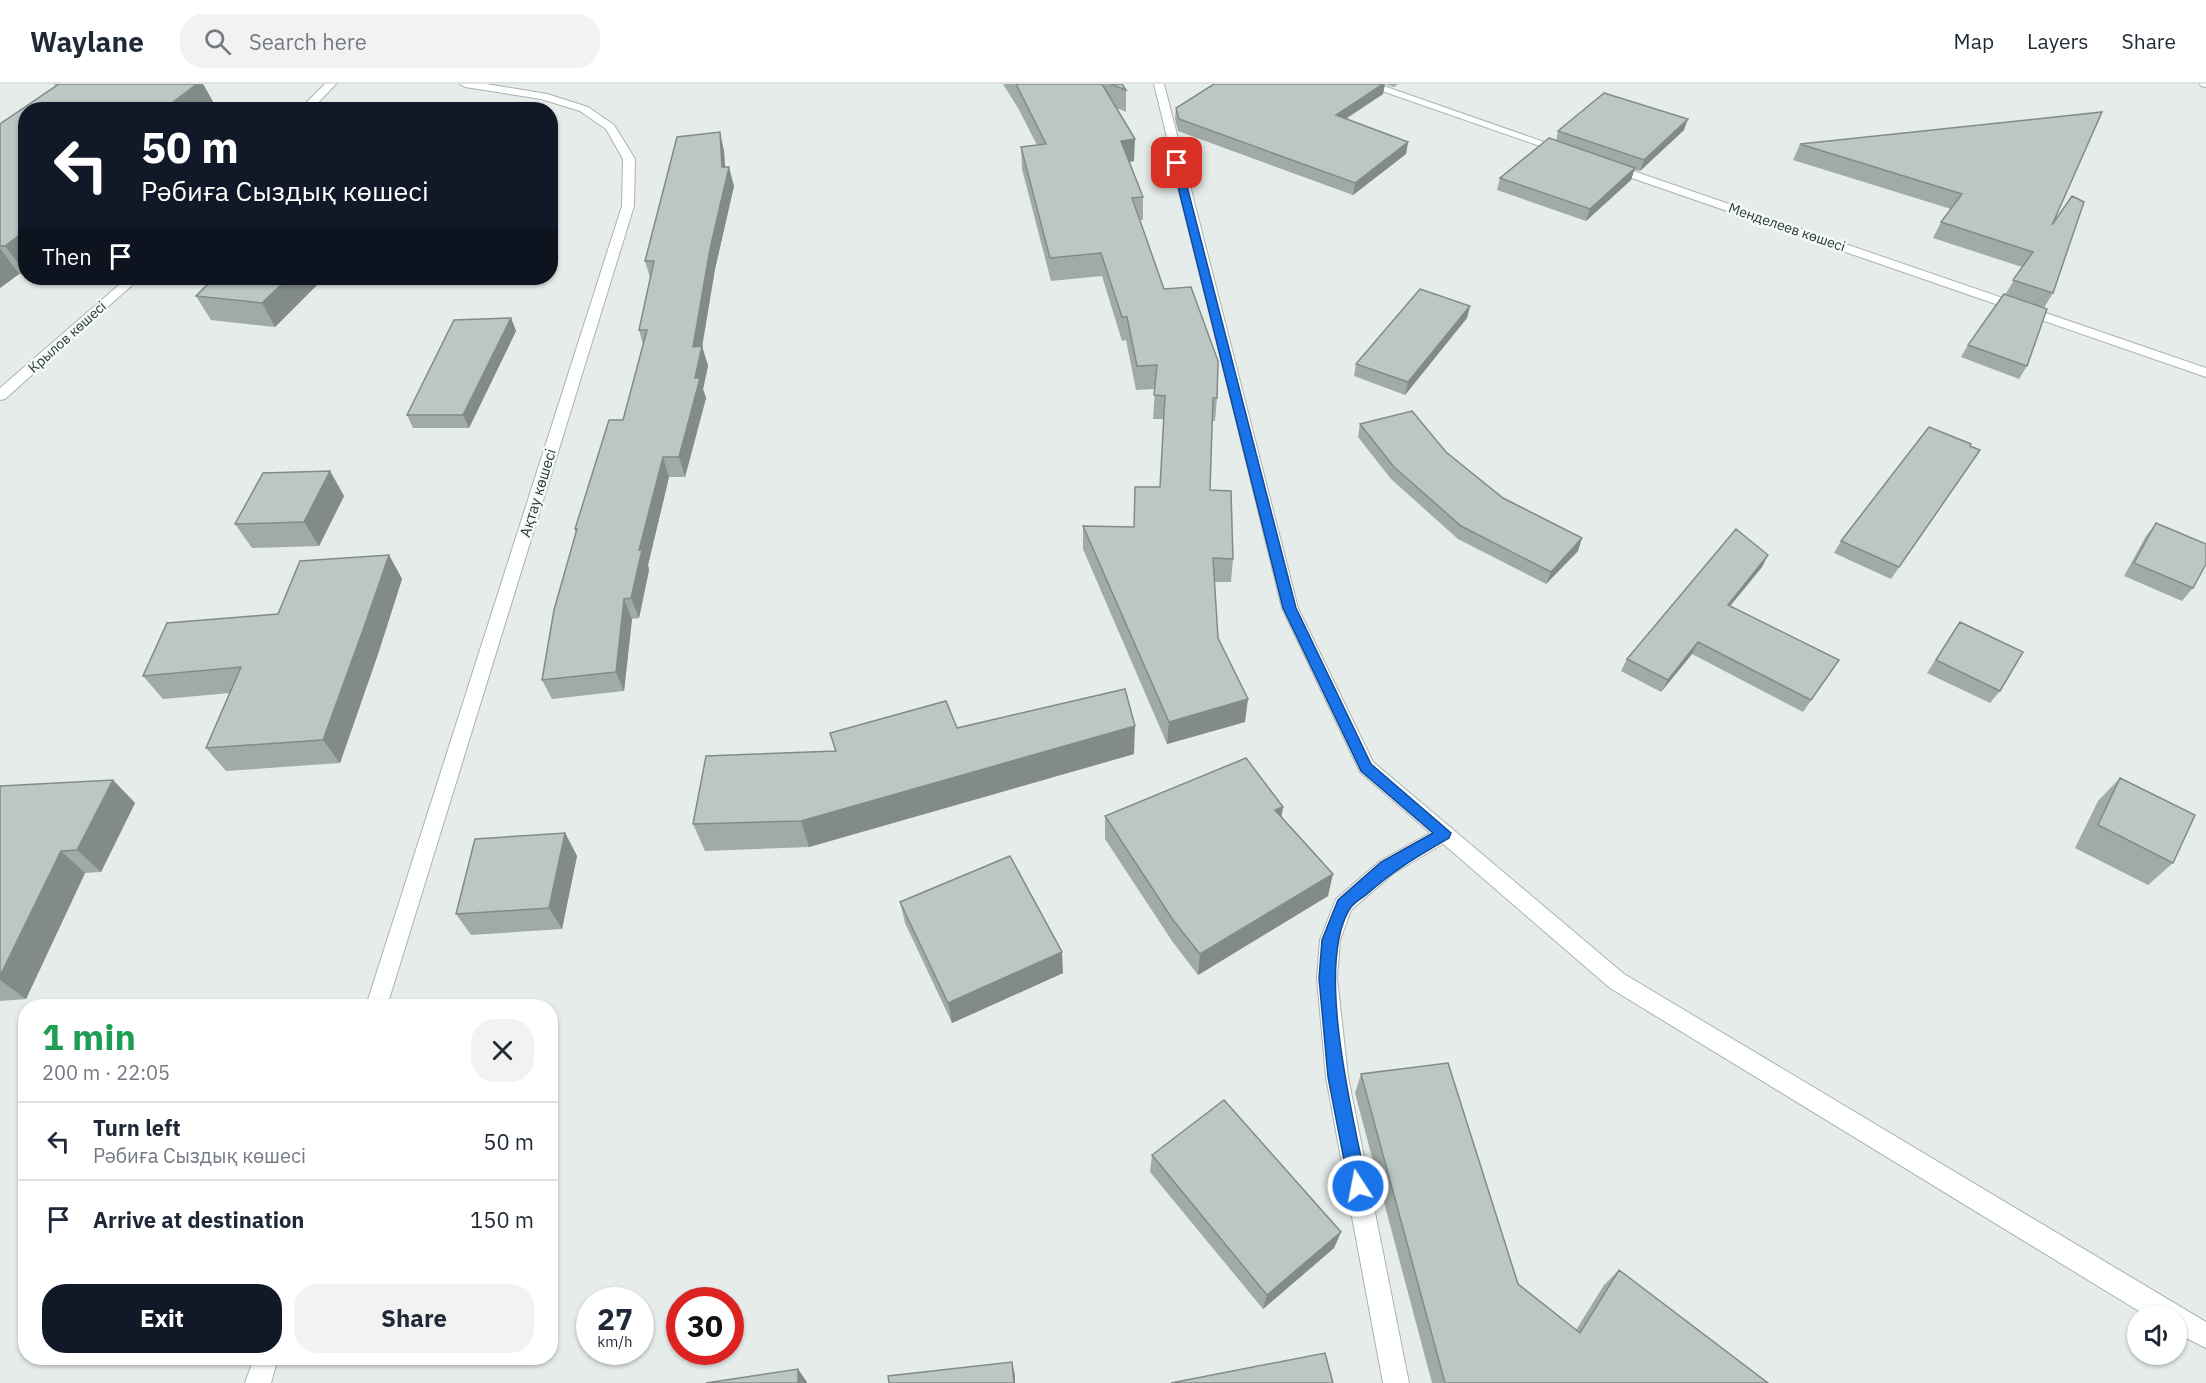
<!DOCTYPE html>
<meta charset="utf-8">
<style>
:root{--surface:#fff;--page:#f2f2f3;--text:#1f2937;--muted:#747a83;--line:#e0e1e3;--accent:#111827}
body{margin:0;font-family:"IBM Plex Sans",sans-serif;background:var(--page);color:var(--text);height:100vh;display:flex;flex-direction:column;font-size:22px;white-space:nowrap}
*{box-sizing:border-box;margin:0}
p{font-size:20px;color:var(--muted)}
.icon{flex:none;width:33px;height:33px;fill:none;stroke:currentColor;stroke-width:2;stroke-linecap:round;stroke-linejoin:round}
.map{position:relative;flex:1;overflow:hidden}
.drawer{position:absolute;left:18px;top:915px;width:540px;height:366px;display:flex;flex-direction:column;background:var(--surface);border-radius:24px;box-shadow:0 2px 4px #0004}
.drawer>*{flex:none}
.banner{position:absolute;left:18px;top:18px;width:540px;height:183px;border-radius:24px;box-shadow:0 2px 4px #0004;background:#111827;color:#fff;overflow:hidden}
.fabs{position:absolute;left:2127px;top:1221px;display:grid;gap:12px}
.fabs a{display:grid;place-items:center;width:60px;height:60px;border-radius:50%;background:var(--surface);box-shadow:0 2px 4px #0004;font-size:30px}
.speed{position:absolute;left:576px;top:1203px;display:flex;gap:12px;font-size:30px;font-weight:700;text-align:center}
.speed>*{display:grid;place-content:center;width:78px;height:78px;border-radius:50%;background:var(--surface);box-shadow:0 2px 4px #0004;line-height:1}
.speed small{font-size:15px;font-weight:400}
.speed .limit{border:9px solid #d22;background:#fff;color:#111}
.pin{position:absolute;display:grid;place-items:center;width:51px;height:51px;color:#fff;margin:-26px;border-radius:12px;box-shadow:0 3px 9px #0006}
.me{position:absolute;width:66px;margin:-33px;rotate:349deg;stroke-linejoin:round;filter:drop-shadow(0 0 4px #0008)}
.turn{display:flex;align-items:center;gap:21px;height:126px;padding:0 24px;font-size:27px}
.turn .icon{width:78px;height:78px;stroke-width:2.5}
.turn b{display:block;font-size:42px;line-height:51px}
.then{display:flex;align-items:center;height:57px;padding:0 24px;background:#0003;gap:12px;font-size:22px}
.round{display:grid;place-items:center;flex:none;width:63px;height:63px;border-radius:24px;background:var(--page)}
.head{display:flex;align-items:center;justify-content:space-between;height:102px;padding:0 24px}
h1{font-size:36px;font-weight:800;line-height:45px;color:#1e9e55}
.action{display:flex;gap:12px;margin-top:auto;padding:12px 24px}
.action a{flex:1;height:69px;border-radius:24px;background:var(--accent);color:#fff;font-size:24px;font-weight:800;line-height:69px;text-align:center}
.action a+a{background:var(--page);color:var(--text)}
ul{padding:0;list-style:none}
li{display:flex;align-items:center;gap:18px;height:78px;padding:0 24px;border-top:2px solid var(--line)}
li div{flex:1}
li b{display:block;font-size:22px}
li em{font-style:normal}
header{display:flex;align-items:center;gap:36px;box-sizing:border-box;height:84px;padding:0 30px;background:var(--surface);border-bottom:2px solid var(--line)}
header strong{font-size:28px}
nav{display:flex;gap:33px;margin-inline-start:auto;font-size:21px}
.search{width:420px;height:54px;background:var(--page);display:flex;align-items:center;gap:15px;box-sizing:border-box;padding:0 21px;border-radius:24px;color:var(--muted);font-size:22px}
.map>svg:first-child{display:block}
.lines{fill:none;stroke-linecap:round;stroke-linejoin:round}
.service-casing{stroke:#a8b4b0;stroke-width:2}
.minor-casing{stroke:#a8b4b0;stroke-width:2}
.tertiary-casing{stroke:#a8b4b0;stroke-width:2}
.service{fill:#fff;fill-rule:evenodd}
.minor{fill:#fff;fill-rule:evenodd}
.tertiary{fill:#fff;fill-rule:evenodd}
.wall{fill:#a0aba8}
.shaded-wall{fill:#828b88}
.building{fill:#bac7c3;stroke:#828b88;stroke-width:1.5}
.route{fill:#1a73e8;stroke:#114b97;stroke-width:1.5}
.labels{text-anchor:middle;stroke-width:5;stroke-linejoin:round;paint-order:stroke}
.far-street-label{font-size:14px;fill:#263c38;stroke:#f5f9f7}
.street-label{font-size:15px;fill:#263c38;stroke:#f5f9f7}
</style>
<header>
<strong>Waylane</strong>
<div class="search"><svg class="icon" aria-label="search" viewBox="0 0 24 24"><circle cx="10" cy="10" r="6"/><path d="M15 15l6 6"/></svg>Search here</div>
<nav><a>Map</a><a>Layers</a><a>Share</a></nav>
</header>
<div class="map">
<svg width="2206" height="1299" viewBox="0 0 2206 1299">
<rect width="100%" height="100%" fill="#e5ece9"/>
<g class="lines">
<!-- service casing -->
<g class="service-casing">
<path id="service" d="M2200,0H2206V3L2201,2Z"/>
</g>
<!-- minor casing -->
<g class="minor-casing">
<path id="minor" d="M325,0H336L311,26H299Z
M460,0H486L547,10L588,23L614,41L635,75L634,122L387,922H366L622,122L623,75L606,45L580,27L541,15L465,3Z
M1362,0H1378L1570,67L1568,69H1560Z
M1610,79L2206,284V293L1606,85L1604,83Z
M127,194H140L5,315L0,316V304Z
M1444,741L1451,743L1454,749L1451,755L1394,789L1351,826L1340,856L1337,894L1348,993L1409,1299H1383L1326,993L1317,894L1320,856L1336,815L1380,777Z
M254,1274H278L271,1299H245Z"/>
</g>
<!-- tertiary casing -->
<g class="tertiary-casing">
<path id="tertiary" d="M1154,0H1164L1298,524L1373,678L1624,890L2206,1238V1264L2176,1249V1232H2147L1610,904L1360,688L1282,524Z"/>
</g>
<!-- service -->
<use href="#service" class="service"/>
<!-- minor -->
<use href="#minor" class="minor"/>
<!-- tertiary -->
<use href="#tertiary" class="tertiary"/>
</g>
<!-- wall -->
<path class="wall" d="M54,0H203L216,23L213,26H26V190H19L0,204V40L55,2Z
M1003,0H1122L1126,6V28L1117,24L1134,77L1129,78L1143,113V136H1140L1164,205L1217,314L1215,337H1212L1210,406L1233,475L1231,498H1214L1218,554L1245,638L1167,660L1083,465V442L1134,443L1160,403L1164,335H1153L1155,305L1136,306L1126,256L1122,257L1102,192L1051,197L1022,85L1021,63L1037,61L1018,24Z
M1214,0H1398L1394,3L1385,0L1383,10L1346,35L1408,58L1406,70L1353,111L1178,47L1175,35L1176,24Z
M2102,28L2052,141L2053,209L2044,224L2027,282L2019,295L1961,273L1968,261L2005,211L2022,183L1933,154L1941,138L1951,125L1793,76L1800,60Z
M1684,46L1640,87L1634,86L1631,96L1586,137L1497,106L1500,94L1556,57L1558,47Z
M724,67L725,83L734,102L715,185L702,262L708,282L703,305L706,314L685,393H669L648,481L649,486L639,534L632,535L624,607L552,615L542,596L576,449L575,445L623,336L643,261L639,246L650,194L645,177Z
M324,194L275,243L211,236L196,212Z
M1470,222L1467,234L1405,311L1354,292L1356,280Z
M511,234L516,247L469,344H413L407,331Z
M1360,340L1446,368L1503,414L1578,467L1546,500L1458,455L1391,395L1358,353Z
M1970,362L1972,378L1891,495L1834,469L1841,457Z
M330,387L344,412L319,462L252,464L235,440Z
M2156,439L2193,504L2182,517L2124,492L2146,452Z
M389,471L402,495L378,570L340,679L226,687L206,664L230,609L163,615L143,592L278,530Z
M1768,471L1762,483L1730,522L1831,588L1803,628L1692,570L1661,608L1621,587L1627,575Z
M1960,538L2000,607L1990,619L1927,589L1951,551Z
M957,644L1134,670L809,763L705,767L693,740L835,667L830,649Z
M2120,694L2173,779L2148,801L2075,764L2098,717Z
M113,696L135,719L101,788L85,789L26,915L0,917V702Z
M1283,723L1281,734L1328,812L1198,891L1172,857L1105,755V732Z
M565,749L577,772L562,845L471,851L456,830Z
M900,818L1063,889L952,939L905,839Z
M1361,990L1518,1200L1576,1246L1604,1201L1619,1186L1768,1299H1432L1355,1009Z
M1152,1071L1341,1148L1334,1164L1263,1225L1150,1088Z"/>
<!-- shaded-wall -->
<path class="shaded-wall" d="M197,0H203L216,23L213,26H168L169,21Z
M1383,0H1385L1383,10L1334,42L1336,31Z
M1688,35L1684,46L1640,87L1644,76Z
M720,48L724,67L726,98L729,83L734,102L715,185L700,275L702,262L708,282L703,305L706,314L685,393L679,373L695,294L693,263L722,83Z
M1135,55L1134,77L1121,79V57Z
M1408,58L1406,70L1353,111L1355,99Z
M1635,84L1631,96L1586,137L1590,125Z
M26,146V190L5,162Z
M0,164L19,190L0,204Z
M288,194H324L275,243L262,219Z
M1470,222L1467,234L1405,311L1408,298Z
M511,234L516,247L469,344L463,331Z
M663,373L669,393L648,481L649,486L639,534L631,514L639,466Z
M330,387L344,412L319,462L304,438Z
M1582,454L1578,467L1546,500L1551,488Z
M389,471L402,495L378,570L340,679L323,656Z
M1768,471L1762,483L1721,533L1728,521Z
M624,515L632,535L624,607L616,588Z
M1698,558L1692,570L1661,608L1668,596Z
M1248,615L1245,638L1167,660L1169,638Z
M1135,642L1134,670L809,763L801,737Z
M113,696L135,719L101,788L77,766Z
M1283,723L1279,745L1275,726Z
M565,749L577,772L562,845L549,824Z
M61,767L85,789L26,915L0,896V892Z
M1333,790L1328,812L1198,891L1200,870Z
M1062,868L1063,889L952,939L948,919Z
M1341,1148L1334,1164L1263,1225L1267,1211Z
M1012,1278L1015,1291V1299H1014Z
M798,1285L807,1298V1299H798Z"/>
<!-- building -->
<path class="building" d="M59,0H197L169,21H174L168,26H26V146L5,162H0V40Z
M1016,0H1102L1135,55L1121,57L1143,113L1132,114L1164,205L1191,203L1218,277L1217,314H1213L1210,406L1231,407L1233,475L1213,474L1218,554L1248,615L1169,638L1083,442L1134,443L1135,403H1160L1165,312L1154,311L1157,281L1137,282L1127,233H1122L1101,169L1050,174L1021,63L1046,60Z
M1110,0H1122L1126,6Z
M1214,0H1383L1336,31L1408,58L1355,99L1179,35L1176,24Z
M1604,9L1688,35L1644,76L1558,47Z
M2102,28L2052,141L2072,112L2084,118L2053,209L2013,196L2033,168L1941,138L1962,110L1800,60Z
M720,48L722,83H729L710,165L693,263L702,262L695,294H700L679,373H663L639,466H642L631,514L624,515L616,588L542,596L554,526L577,445H575L609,336H623L647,246H639L654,177H645L677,53Z
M1549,54L1635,84L1590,125L1500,94Z
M214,194H288L262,219L196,212Z
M1420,205L1470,222L1408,298L1356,280Z
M2004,210L2047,225L2027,282L1968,261Z
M511,234L463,331H407L454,236Z
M1412,327L1446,368L1503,414L1582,454L1551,488L1461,442L1394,383L1360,340Z
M1929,343L1971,360L1970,362L1980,366L1899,483L1841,457Z
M330,387L304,438L235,440L263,389Z
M2156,439L2206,460V480L2193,504L2134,479Z
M1736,445L1768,471L1728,521L1839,576L1811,616L1698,558L1668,596L1627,575Z
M389,471L363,546L323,656L206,664L241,583L143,592L167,539L278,530L300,477Z
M1960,538L2023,568L2000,607L1936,576Z
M1125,605L1135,642L801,737L693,740L706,672L836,667L830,649L946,617L957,644Z
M1246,674L1283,723L1275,726L1333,790L1200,870L1173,836L1105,732Z
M2120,694L2195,731L2173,779L2098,741Z
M113,696L77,766L61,767L0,892V702Z
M565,749L549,824L456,830L475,755Z
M1010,772L1062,868L948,919L900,818Z
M1448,979L1518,1200L1580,1249L1619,1186L1768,1299H1445L1361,990Z
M1224,1016L1341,1148L1267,1211L1152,1071Z
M1325,1269L1333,1299H1171Z
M1012,1278L1014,1299H889L888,1292Z
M798,1285V1299H706Z"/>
<!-- route -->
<path class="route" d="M1177,76L1181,79L1296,524L1371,680L1451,749L1449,754C1418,772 1392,787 1366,811C1360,815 1352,820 1349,826C1315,884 1354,1037 1367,1102L1364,1108L1358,1111L1352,1108L1349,1102L1328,993L1319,894L1322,856L1338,816L1381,778L1433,749L1361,687L1283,524L1172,79Z"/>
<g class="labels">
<!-- far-street labels -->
<g class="far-street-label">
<text transform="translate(1787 143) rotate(19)" y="5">Менделеев көшесі</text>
<text transform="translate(67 253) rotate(-42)" y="5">Крылов көшесі</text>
</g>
<!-- street labels -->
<g class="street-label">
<text transform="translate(538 409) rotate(-73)" y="5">Ақтау көшесі</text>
</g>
</g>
</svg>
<div class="fabs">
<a><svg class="icon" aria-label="sound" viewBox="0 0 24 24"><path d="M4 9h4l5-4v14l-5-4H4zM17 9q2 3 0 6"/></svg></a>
</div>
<div class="speed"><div>27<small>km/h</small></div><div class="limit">30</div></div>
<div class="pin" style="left:1177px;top:79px;background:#d93025"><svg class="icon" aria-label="arrive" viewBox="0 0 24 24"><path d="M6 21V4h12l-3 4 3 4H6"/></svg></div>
<svg class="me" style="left:1358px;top:1102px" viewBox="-20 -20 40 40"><circle r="17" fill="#1a73e8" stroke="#fff" stroke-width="3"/><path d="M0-11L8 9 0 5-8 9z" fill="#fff"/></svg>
<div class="banner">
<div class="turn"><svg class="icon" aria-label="left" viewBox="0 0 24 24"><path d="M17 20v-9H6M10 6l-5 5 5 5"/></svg><div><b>50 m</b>Рәбиға Сыздық көшесі</div></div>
<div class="then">Then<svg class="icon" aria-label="arrive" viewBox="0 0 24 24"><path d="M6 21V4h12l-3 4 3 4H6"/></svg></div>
</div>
<section class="drawer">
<div class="head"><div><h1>1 min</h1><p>200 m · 22:05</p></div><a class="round"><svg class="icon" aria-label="close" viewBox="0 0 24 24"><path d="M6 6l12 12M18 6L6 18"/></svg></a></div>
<ul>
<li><svg class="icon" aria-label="left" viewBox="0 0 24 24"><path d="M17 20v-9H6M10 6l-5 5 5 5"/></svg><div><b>Turn left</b><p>Рәбиға Сыздық көшесі</p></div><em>50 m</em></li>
<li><svg class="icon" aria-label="arrive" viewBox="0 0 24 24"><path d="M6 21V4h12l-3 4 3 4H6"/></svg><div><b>Arrive at destination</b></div><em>150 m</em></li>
</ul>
<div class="action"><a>Exit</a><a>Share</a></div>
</section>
</div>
